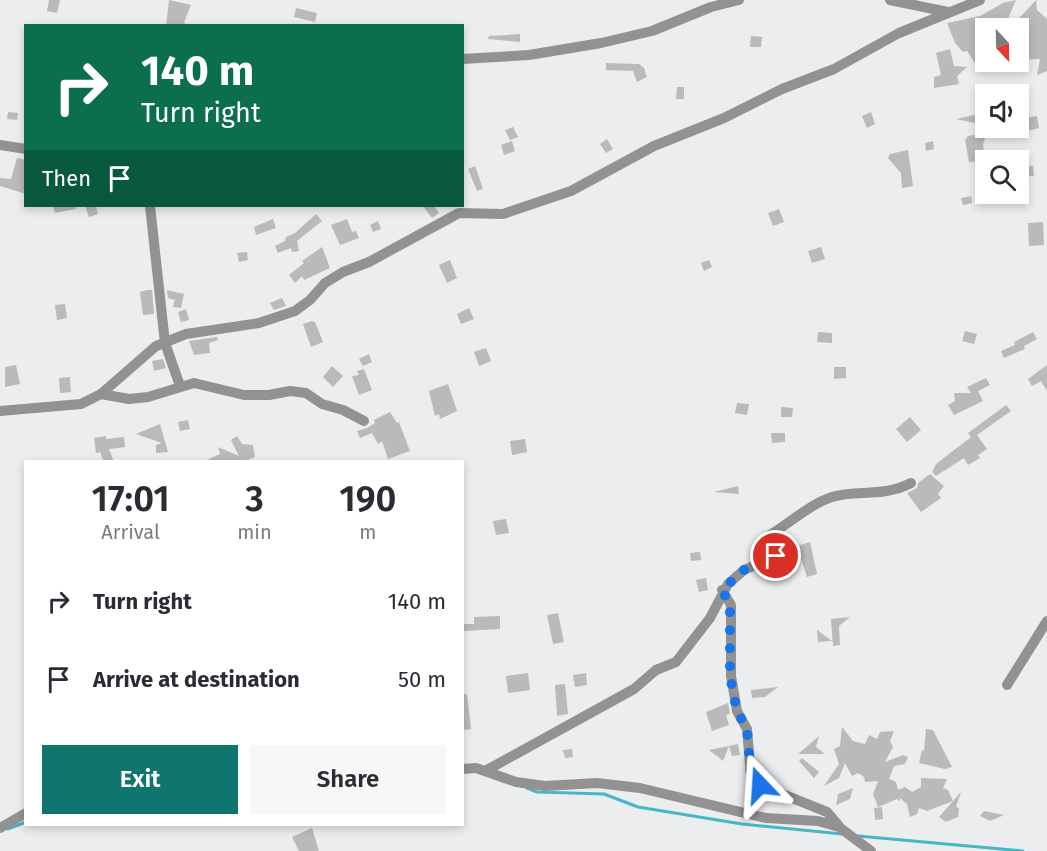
<!DOCTYPE html>
<style>
:root{--surface:#fff;--page:#f7f7f7;--text:#2b2b33;--muted:#7c7c81;--accent:#0f766e}
body{margin:0;font-family:"Fira Sans",sans-serif;background:var(--page);color:var(--text);height:100vh;display:flex;flex-direction:column;font-size:22px;white-space:nowrap}
*{box-sizing:border-box;margin:0}
p{font-size:20px;color:var(--muted)}
.icon{flex:none;width:33px;height:33px;fill:none;stroke:currentColor;stroke-width:2;stroke-linecap:round;stroke-linejoin:round}
.map{position:relative;flex:1;overflow:hidden}
.panel{position:absolute;left:24px;top:460px;width:440px;height:366px;display:flex;flex-direction:column;background:var(--surface);border-radius:0px;box-shadow:0 3px 9px #0003}
.panel>*{flex:none}
.top-card{position:absolute;left:24px;top:24px;width:440px;height:183px;border-radius:0px;box-shadow:0 3px 9px #0003;background:#0b6e4f;color:#fff;overflow:hidden}
.needle{width:39px;rotate:158deg}
.controls{position:absolute;left:975px;top:18px;display:grid;gap:12px}
.controls a{display:grid;place-items:center;width:54px;height:54px;border-radius:0px;background:var(--surface);box-shadow:0 3px 9px #0003;font-size:30px}
.pin{position:absolute;display:grid;place-items:center;width:51px;height:51px;color:#fff;margin:-26px;border:3px solid #fff;border-radius:50%;box-shadow:0 2px 6px #0007}
.me{position:absolute;width:66px;margin:-33px;rotate:340deg;stroke-linejoin:round;filter:drop-shadow(0 0 4px #0008)}
.turn{display:flex;align-items:center;gap:21px;height:126px;padding:0 18px;font-size:27px}
.turn .icon{width:78px;height:78px;stroke-width:2.5}
.turn b{display:block;font-size:42px;line-height:51px}
.then{display:flex;align-items:center;height:57px;padding:0 18px;background:#0003;gap:12px;font-size:22px}
.eta{display:flex;justify-content:space-evenly;align-items:center;height:102px;text-align:center}
.eta b{font-size:36px;font-weight:600;line-height:42px}
.cta{display:flex;gap:12px;margin-top:auto;padding:12px 18px}
.cta a{flex:1;height:69px;border-radius:0px;background:var(--accent);color:#fff;font-size:24px;font-weight:600;line-height:69px;text-align:center}
.cta a+a{background:var(--page);color:var(--text)}
ul{padding:0;list-style:none}
li{display:flex;align-items:center;gap:18px;height:78px;padding:0 18px}
li div{flex:1}
li b{display:block;font-size:22px}
li em{font-style:normal}
.map>svg:first-child{display:block}
.lines{fill:none;stroke-linecap:round;stroke-linejoin:round}
.stream{stroke:#48b6c6;stroke-width:3}
.building{fill:#bbb9ba}
.minor{stroke:#939292;stroke-width:10}
.route{stroke:#1a73e8;stroke-width:10;stroke-dasharray:0 18}
</style>
<div class="map">
<svg width="1047" height="851" viewBox="0 0 1047 851">
<rect width="100%" height="100%" fill="#ecedee"/>
<g class="lines">
<!-- stream -->
<path class="stream" d="M527,788L537,792L604,794L638,807L742,824L842,834
M8,829L26,822
M858,836L1023,851"/>
</g>
<!-- building -->
<path class="building" d="M49,0H60L57,13L47,11Z
M169,0L191,5L184,22L187,26H166Z
M1016,0L1004,28H986V58L978,53L975,63L967,51L963,52L955,43L947,23L980,16L1003,3Z
M1036,0L1037,10L1047,19V71L1037,75L1040,59L1018,60V28H1010Z
M296,8L317,13L315,22L294,17Z
M520,34V42L488,39L489,36Z
M751,36L762,37L761,47H750Z
M950,49L954,66L967,67L957,76L959,84L934,88V77L941,75L936,53Z
M606,63L639,64L644,68L647,77L637,82L633,71L606,70Z
M677,87H684V99H676Z
M8,112L18,113L17,120L7,119Z
M871,112L875,124L867,128L862,116Z
M974,115H982L979,124L956,119Z
M1037,116L1039,128L1027,131L1025,118Z
M513,127L518,137L510,140L505,130Z
M987,133L983,144L985,161L969,162L965,140L968,136Z
M607,139L613,149L606,153L600,144Z
M512,141L515,151L504,155L501,145Z
M933,141L934,149L926,151L925,143Z
M908,150L913,186L902,188L901,173L888,158L890,154Z
M17,158L26,160V194L0,186V178L11,179Z
M475,166L483,189L477,191L468,169Z
M1018,166H1033L1034,176L1018,177Z
M971,196L972,203L963,205L961,198Z
M53,206H75L76,209L55,213Z
M85,206H96L98,214L89,217Z
M423,206H434L439,213L432,218Z
M779,209L784,222L773,226L768,213Z
M316,214L322,221L297,241L299,251L292,252L291,248L278,253L275,246L285,241L286,237L295,233Z
M273,219L276,228L256,235L254,227Z
M347,219L352,232L356,231L359,238L340,245L331,225Z
M378,221L381,229L373,232L370,225Z
M1043,222L1044,245L1029,246L1028,223Z
M322,247L330,268L304,280L302,276L295,283L289,275L304,263L302,261Z
M821,247L825,259L812,263L808,251Z
M247,252L248,260L239,262L237,253Z
M450,260L457,278L447,283L439,265Z
M709,260L712,267L704,271L701,263Z
M147,290H152L154,314L143,315L140,292Z
M167,290L184,294L181,308L173,307L175,300L168,298Z
M282,298L286,306L274,310L270,303Z
M65,304L67,318L57,320L55,305Z
M469,308L474,319L461,324L457,314Z
M186,309L189,320L181,322L178,312Z
M312,321L315,322L323,342L311,347L303,324Z
M965,331L977,334L974,344L962,341Z
M818,332L832,333V343L817,342Z
M1033,332L1037,339L1024,346L1025,349L1004,358L1001,351L1015,345L1014,342Z
M217,337L218,340L209,343L210,353L194,355L189,341Z
M486,348L491,361L479,366L474,352Z
M369,354L372,362L363,366L359,359Z
M163,359L166,368L154,371L152,361Z
M16,365L20,384L5,387V367Z
M1047,365V391L1041,381L1032,386L1028,379Z
M332,366L343,376L333,387L323,377Z
M834,367H846V378L834,379Z
M364,369L372,390L359,395L352,376L359,375L357,371Z
M70,377L71,392L60,393L59,378Z
M986,378L990,385L978,391L983,401L954,415L948,405L955,401L954,393H971L967,387Z
M448,384L457,411L440,419L439,414L435,416L429,391Z
M737,403L749,404L747,415L735,413Z
M1006,405L1011,411L977,435L987,449L978,455L980,458L968,465L964,458L936,476L932,472L936,464L971,437L968,433Z
M781,407L793,408L792,417H781Z
M390,412L397,423L399,422L410,451L388,459L382,441L378,444L372,433L360,438L357,431L367,428L375,423L374,420Z
M910,417L921,430L907,442L896,429Z
M188,420L190,429L180,431L178,422Z
M160,424L168,452L156,453V445L162,443L136,434Z
M771,433H785V442L772,443Z
M106,436V439L124,437L125,447L109,449L114,462H104L100,452L96,453L94,438Z
M237,436L242,444L253,445L255,457L247,460L253,462H202L220,454L218,447L239,456L231,440Z
M525,439L527,452L512,455L510,441Z
M930,474L944,486L938,494L941,498L921,512L907,493L917,488L918,483Z
M738,486L739,494L714,492Z
M506,519L509,533L496,535L493,521Z
M810,542L817,574L807,577L797,546Z
M700,552L701,560L691,561L690,553Z
M706,578L708,590L699,592L696,580Z
M558,613L564,642L553,644L547,615Z
M500,616V629L462,631V624H474V617Z
M850,617L839,626L840,645L833,646L831,619Z
M817,630L832,641L818,642Z
M528,673L530,690L508,693L506,676Z
M586,673L587,685L575,687L573,675Z
M565,684L568,714L557,716L555,685Z
M778,687L765,697L752,698L751,690Z
M462,694H467L471,729L462,730Z
M728,703L730,714L726,715L729,725L712,731L706,712Z
M842,727L853,741L865,744L869,735L877,739L880,732L894,731L890,741L893,747L885,762L903,755L908,757L905,764L894,766L889,779L896,782L898,790L905,787L912,792L921,787V778L947,779L943,788L948,790L953,801L927,811L919,808L917,814L910,817L907,804L900,798V801L897,799L878,807L873,794L878,781L865,782L864,777L858,773L852,776L845,763L839,778L824,786L839,764L834,749L840,746Z
M926,729L933,730L952,767L945,769L919,763L922,750L924,751Z
M819,736L816,747L825,754H798Z
M738,744L740,755L732,756L729,746Z
M729,746L723,761L709,750Z
M572,749L573,757L565,758L563,750Z
M802,758L819,772L814,778L799,761Z
M853,788L850,799L836,805L838,794Z
M961,792L956,807L959,808L958,817L946,822L939,817Z
M882,807L883,819L875,820L874,808Z
M984,811L1004,815L990,821L980,816Z
M312,828L319,851H299L292,837Z"/>
<g class="lines">
<!-- minor -->
<path class="minor" d="M890,0L948,12
M462,59L529,55L601,43L652,31L711,7L739,0
M0,145L26,149
M150,206L165,343L180,386
M101,394L129,399L148,397L194,383L244,395H269L290,391L306,393L322,404L343,410L364,421
M0,411L81,404L101,394L156,346L186,334L259,323L295,311L310,300L325,283L343,272L369,262L459,213L503,214L571,191L654,146L724,118L782,89L834,69L899,33L980,0
M722,590L731,605V676L737,711L747,729L751,776L760,785L827,812L839,826
M1007,685L1047,621
M462,769L476,768L516,782L545,786L597,783L640,788L766,818L818,821L839,827L871,851
M485,771L634,689L656,670L676,662L710,618L728,584L744,570L776,556L767,537C787,525 810,504 832,497C857,489 882,498 911,483
M0,828L26,813"/>
</g>
<g class="lines">
<!-- route -->
<path class="route" d="M760,785L751,776L747,729L737,711L730,676V605L722,590L744,570L776,556"/>
</g>
</svg>
<div class="controls">
<a><svg class="needle" viewBox="-14 -14 28 28"><path d="M0-13l5 13h-10z" fill="#e53935"/><path d="M0 13l5-13h-10z" fill="#7c7c81"/></svg></a>
<a><svg class="icon" aria-label="sound" viewBox="0 0 24 24"><path d="M4 9h4l5-4v14l-5-4H4zM17 9q2 3 0 6"/></svg></a>
<a><svg class="icon" aria-label="search" viewBox="0 0 24 24"><circle cx="10" cy="10" r="6"/><path d="M15 15l6 6"/></svg></a>
</div>
<div class="pin" style="left:776px;top:556px;background:#d93025"><svg class="icon" aria-label="arrive" viewBox="0 0 24 24"><path d="M6 21V4h12l-3 4 3 4H6"/></svg></div>
<svg class="me" style="left:760px;top:785px" viewBox="-20 -20 40 40"><path d="M0-17L14 15 0 8-14 15z" fill="#1a73e8" stroke="#fff" stroke-width="4"/></svg>
<div class="top-card">
<div class="turn"><svg class="icon" aria-label="right" viewBox="0 0 24 24"><path d="M7 20v-9h11M14 6l5 5-5 5"/></svg><div><b>140 m</b>Turn right</div></div>
<div class="then">Then<svg class="icon" aria-label="arrive" viewBox="0 0 24 24"><path d="M6 21V4h12l-3 4 3 4H6"/></svg></div>
</div>
<section class="panel">
<div class="eta">
<div><b>17:01</b><p>Arrival</p></div>
<div><b>3</b><p>min</p></div>
<div><b>190</b><p>m</p></div>
</div>
<ul>
<li><svg class="icon" aria-label="right" viewBox="0 0 24 24"><path d="M7 20v-9h11M14 6l5 5-5 5"/></svg><div><b>Turn right</b></div><em>140 m</em></li>
<li><svg class="icon" aria-label="arrive" viewBox="0 0 24 24"><path d="M6 21V4h12l-3 4 3 4H6"/></svg><div><b>Arrive at destination</b></div><em>50 m</em></li>
</ul>
<div class="cta"><a>Exit</a><a>Share</a></div>
</section>
</div>
